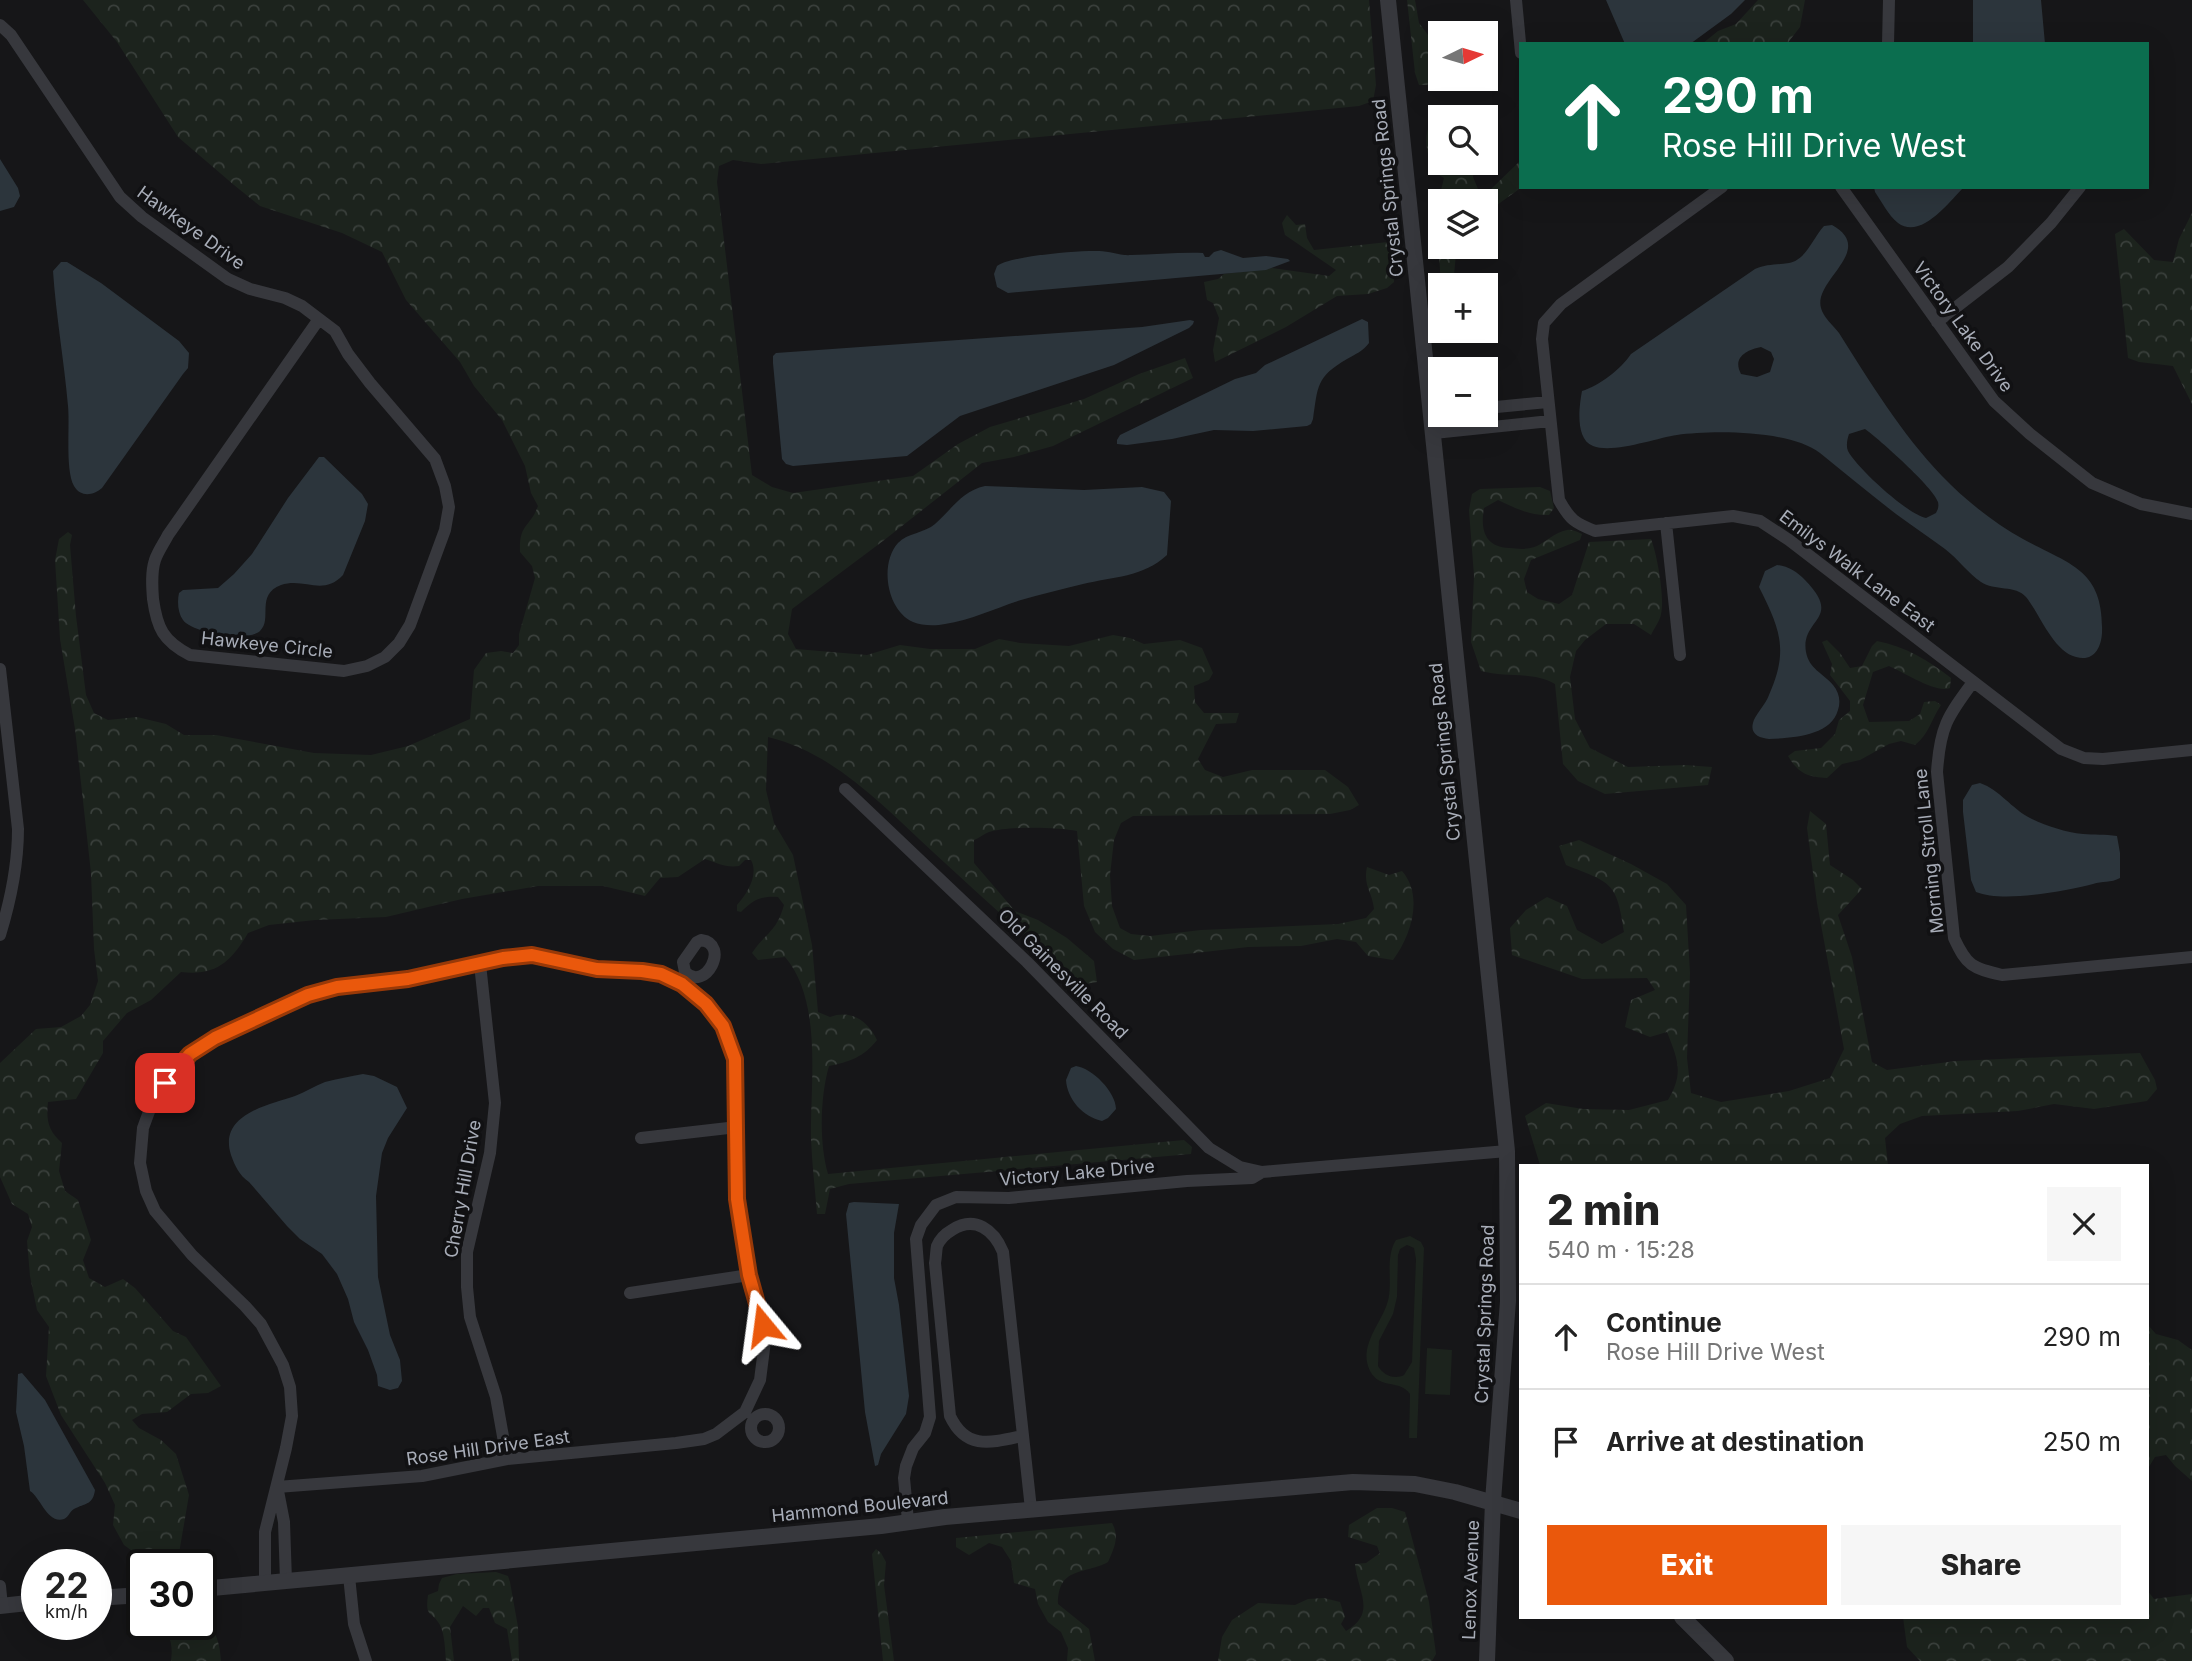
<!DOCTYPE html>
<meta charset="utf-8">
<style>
:root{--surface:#fff;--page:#f6f6f6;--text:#222;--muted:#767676;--line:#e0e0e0;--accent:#ea580c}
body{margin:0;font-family:Inter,sans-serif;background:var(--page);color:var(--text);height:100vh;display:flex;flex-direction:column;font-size:26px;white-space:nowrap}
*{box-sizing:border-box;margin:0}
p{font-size:23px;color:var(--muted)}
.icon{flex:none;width:38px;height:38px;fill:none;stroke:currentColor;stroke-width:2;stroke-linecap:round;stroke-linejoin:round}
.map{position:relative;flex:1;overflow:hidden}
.details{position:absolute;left:1519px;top:1164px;width:630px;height:455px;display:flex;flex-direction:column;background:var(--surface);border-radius:0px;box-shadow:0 7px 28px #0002}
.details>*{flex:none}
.top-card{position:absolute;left:1519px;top:42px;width:630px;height:147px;border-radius:0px;box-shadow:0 7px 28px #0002;background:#0b6e4f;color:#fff;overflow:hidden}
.needle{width:46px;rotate:85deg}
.controls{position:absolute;left:1428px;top:21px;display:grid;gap:14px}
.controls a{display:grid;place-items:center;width:70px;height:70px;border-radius:0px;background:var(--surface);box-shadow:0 7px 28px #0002;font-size:35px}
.speed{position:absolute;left:21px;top:1549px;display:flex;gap:14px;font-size:35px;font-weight:700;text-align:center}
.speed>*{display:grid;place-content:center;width:91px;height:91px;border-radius:50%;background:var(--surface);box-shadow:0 7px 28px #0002;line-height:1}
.speed small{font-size:18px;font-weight:400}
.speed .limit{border:4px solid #111;border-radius:10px;background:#fff;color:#111}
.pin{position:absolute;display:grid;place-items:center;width:60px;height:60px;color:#fff;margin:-30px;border-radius:14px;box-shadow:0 4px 10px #0006}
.me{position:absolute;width:77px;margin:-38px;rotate:344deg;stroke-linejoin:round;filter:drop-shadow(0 0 5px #0008)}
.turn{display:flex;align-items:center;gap:24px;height:147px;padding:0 28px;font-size:32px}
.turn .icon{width:91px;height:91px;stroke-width:2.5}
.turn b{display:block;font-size:49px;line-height:60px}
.round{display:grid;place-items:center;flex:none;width:74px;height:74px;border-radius:0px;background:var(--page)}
.head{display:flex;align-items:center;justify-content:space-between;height:119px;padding:0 28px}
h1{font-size:42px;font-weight:800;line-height:52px}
.button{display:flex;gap:14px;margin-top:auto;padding:14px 28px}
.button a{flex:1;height:80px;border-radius:0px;background:var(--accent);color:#fff;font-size:28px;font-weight:800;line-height:80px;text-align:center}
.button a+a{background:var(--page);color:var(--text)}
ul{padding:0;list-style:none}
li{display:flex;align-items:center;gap:21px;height:105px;padding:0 28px;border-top:2px solid var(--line)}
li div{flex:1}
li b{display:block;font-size:26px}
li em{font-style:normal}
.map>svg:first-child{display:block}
.green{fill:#1c231d;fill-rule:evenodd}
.forest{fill:url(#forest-crowns)}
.water{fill:#2c353c;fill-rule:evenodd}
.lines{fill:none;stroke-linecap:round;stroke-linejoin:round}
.minor{stroke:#37383d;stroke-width:12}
.tertiary{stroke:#37383d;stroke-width:16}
.route-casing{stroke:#983908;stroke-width:18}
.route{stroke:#ea580c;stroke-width:12}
.labels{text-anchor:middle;stroke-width:7;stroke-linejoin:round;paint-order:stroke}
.street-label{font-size:18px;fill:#a8adb8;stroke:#111113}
</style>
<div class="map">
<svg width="2192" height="1661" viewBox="0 0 2192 1661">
<defs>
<pattern id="forest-crowns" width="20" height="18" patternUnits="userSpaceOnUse" patternTransform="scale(1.75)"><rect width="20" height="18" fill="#1c231d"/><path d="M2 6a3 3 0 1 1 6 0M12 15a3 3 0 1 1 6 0" fill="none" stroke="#3a403c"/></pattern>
</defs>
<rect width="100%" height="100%" fill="#161618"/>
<!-- green -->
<path class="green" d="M1410,1236L1421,1242L1424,1248L1417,1438H1409L1410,1394C1400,1379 1380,1390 1370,1371C1358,1347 1380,1325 1387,1304C1394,1284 1384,1259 1396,1240ZM1407,1245L1414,1248L1416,1259L1412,1362L1404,1375C1394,1380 1383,1375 1378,1366L1379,1341L1393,1314L1397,1297L1398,1255L1400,1249Z
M1427,1348L1452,1350L1450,1395L1425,1394Z"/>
<!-- forest -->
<path class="forest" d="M83,0H1369L1376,85L1373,101L1359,106L761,164L733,160L719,166L717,182L752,475L772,487L793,493L913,476L958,444L990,427L1084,399L1139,374L1185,358L1193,378L1053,446L1014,457L982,463L883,541L792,609L788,634L796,649L867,655L900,645L930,649H975L999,639L1020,643L1069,646L1113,635L1130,638L1144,644L1180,640L1202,648L1213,673L1209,680L1194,686L1195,702L1204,713H1239L1236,723L1216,724L1198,759L1205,770L1223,777L1252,770H1325L1348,787L1359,805L1350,810L1330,814L1133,816L1121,823L1114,840L1110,875L1112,906L1120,928L1131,934L1150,936L1201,930L1338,924L1366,918L1374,909C1372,891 1363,886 1367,867L1389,875L1402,871C1424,896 1411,936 1393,960L1368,956L1356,942L1337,939L1301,946L1248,947L1134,960L1113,949L1095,932L1084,906L1077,831C1057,827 1009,826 989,832C984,834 979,838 974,840V863L1015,911L1038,920L1067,938L1094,961L1097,982L1085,984L1053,961C1013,925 973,889 933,852C884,807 835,753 768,737L766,790L774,823L793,855L812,945L818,1012L830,1017C851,1009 868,1021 877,1040C864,1057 849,1062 829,1066C820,1097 819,1143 828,1174L1184,1140L1192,1147L1191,1154L849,1184L830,1189L825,1214H817C815,1189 812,1164 811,1139C810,1084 823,1001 785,957L758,960L752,953C766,932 776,933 784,905L778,897C760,896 753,900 741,912L737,911V905C747,894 759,875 751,860H745L739,866C726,868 717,863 705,859L678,877L660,878L645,896L603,886H538L462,899L386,917L315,920L269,925L248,933C231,962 216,976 181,972L151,1000L127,1013L103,1041V1053L76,1099L48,1102C46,1120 48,1131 62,1143L59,1171L65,1191L78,1200L91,1240L83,1260L89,1278L105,1287L123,1279L135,1288L173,1331L186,1337L221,1386L208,1393L191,1394L167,1412L142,1414L132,1420L139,1428L161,1440L176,1454L189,1495L178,1559L167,1564L146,1561L124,1545L113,1525L115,1505L105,1483L61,1415L46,1376L49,1327L37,1310L30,1276L27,1241L32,1227L28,1214L12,1204L0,1177V1063L36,1029L61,1027L81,1016L90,1005L98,981L94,949L91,873L75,729L60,639L55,560L59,539L68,532L72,535L70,545L76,616L86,695L94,713L108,720L137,717L166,724L184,735H216L314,753L371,755L408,746L470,719L474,670L486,653L501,651L513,653L519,645V634L535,578L532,566L520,552C519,523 530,528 538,506L531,493L525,466L502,420L474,386L460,362L406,300L382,252L342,233L260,206L234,185L178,137L117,42Z
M1407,0H1415L1419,23L1440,51V73L1427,85H1419L1415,73Z
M1758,0H1805L1800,27L1787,44H1702L1718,31L1736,24Z
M1431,123L1437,147L1440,145V163H1474L1473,177L1478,189L1490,190L1521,160L1522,187L1486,213V201H1440V247H1459L1456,254L1453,285H1441L1436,211L1444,178L1433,171C1428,157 1422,136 1431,123Z
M2192,213V404L2173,366L2139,362L2128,358L2115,234L2124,229L2154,260L2173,262L2179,239Z
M1287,215L1296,225L1305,224L1307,238L1314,250L1388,242L1392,245L1394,282L1387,288L1368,294L1337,296L1286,327L1215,362L1213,350L1219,318L1213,303L1207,300L1204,282L1218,279L1224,274L1272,268L1329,276L1336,270L1285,235L1282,223Z
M1540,487L1550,491L1554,508L1549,515C1530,516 1515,508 1498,500L1484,508C1480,530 1485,547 1509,548C1519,549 1527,550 1537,546C1547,541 1554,533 1567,530C1573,529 1577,532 1582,534L1580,540L1531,560L1524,579L1527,592L1538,599L1559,604L1572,595L1589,542L1651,539C1657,554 1665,598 1661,614C1660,621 1654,628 1651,635L1634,624H1606L1585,640L1576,651L1570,677L1575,719L1590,748L1628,767L1685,765L1712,767L1708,785L1605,794L1578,781L1563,764L1555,684C1532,671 1506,678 1481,671L1471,642L1474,576L1469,510L1472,494L1480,489Z
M1827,640L1840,653L1850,668L1862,666L1872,646L1877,641C1906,647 1928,660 1951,678L1950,688C1937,694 1903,672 1889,666L1873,672L1863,705L1869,722L1909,721L1920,714L1924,702L1935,701L1941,705C1931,720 1929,734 1915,745L1901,741L1889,744L1860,760L1842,764L1827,778C1807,777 1798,773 1788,756L1795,751L1821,748L1835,734L1839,720L1850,711V701L1830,675L1832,664L1822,642Z
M1810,811L1826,824L1830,865L1853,880L1862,889L1838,915L1852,957L1872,1062L1887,1070L1956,1061L2140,1053L2155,1080L2157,1089L2147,1101L2094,1109L2054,1104L2018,1111L1922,1116L1900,1124L1885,1138L1888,1165H1540L1525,1116L1546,1103L1583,1109L1629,1110L1668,1100C1684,1073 1678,1060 1667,1032L1650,1037L1625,1027L1631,1000L1655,990L1647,978L1582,979L1512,955L1510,928L1526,910L1547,897L1567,906L1577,930L1602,944L1624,932C1617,881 1611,883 1566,865L1559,846L1579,840L1631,864L1667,884L1686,905L1690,973L1687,1058L1691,1093L1721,1102L1789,1091L1830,1078L1844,1049L1817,903L1807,828Z
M2147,1324L2156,1334L2178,1340L2192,1350V1481L2175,1466L2166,1455L2155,1457L2147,1470Z
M1377,1508H1392L1405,1512L1429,1602L1436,1654L1432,1661H1218L1222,1637L1232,1620L1258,1603L1295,1605L1308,1599L1324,1598L1340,1602L1345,1617L1341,1624L1346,1631C1377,1613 1358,1593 1355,1564L1366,1563L1380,1553L1377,1546L1348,1537L1349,1525Z
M1112,1523C1120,1537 1114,1548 1108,1562C1084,1575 1058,1566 1058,1604L1089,1629L1095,1661H1067L1068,1648L1061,1632L1048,1622L1038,1604L1035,1589L1014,1583L1011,1561L1002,1547L989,1543L969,1555L956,1547V1538Z
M876,1549L881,1553L886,1562L884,1585L894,1661H883L872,1554Z
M496,1572L508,1576L510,1582L518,1627L519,1661H512L507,1629L495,1623L489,1608H483L476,1616L463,1606L450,1627L454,1661H446C445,1650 445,1635 440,1625C431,1609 425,1619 428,1595L438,1591L439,1584L442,1578L457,1574Z
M2147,1590L2154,1599L2192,1594V1661H1920L1907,1647L1903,1617H2147Z
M201,1617C216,1627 220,1644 221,1661H171C173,1646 171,1635 160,1624H201Z"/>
<!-- water -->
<path class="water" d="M1606,0H1745L1731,14L1690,44H1625Z
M1973,0H2041L2045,44H1973Z
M0,159L18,188L20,196L14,207L0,211Z
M1874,187H1964C1949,202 1921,240 1898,223C1888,215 1882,202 1875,192Z
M1832,225C1877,250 1813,280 1821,308C1823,317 1833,325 1839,333C1870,382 1901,433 1942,476C1965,500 1994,523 2023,539C2070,565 2104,569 2102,633C2101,649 2093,662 2076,657C2053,651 2040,614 2026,597C2016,585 1994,591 1981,582C1968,573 1958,559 1945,549C1929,537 1912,526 1896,514C1870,494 1845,473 1820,453C1790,430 1713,430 1677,435C1656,438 1613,454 1593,446C1575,439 1579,407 1582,391C1599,386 1621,369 1631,354L1755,269C1766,264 1777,265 1789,263C1806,260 1813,238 1824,226ZM1761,347L1771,352L1774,359L1770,372L1757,377L1741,374C1732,357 1747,350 1761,347ZM1865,429C1878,438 1935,489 1938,502C1939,507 1938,509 1936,513L1926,518C1907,514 1857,468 1848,451C1846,446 1847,440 1849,434Z
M1221,250L1243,258L1266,256L1288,259L1290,261L1266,270L1008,293L997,287L994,274L997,266C1010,256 1080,250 1099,251C1110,251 1120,256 1131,255C1155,255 1179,252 1203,253L1205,257H1209L1214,252Z
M61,262H67L101,283L179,341L189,353L188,368L183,374L102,488C94,495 81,498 74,486C65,470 70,426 68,406C64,360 56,316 53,271Z
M1362,319L1368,322L1369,343C1363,351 1356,354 1347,359C1316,377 1318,386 1313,419L1311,424L1307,426L1253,431L1214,430L1172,439L1127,445L1117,444V440L1120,435L1235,379L1256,373L1265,365Z
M1190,320L1194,321L1193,324L1189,328L1114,365L960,416L907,456L793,466L786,464L782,459L773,363V356L776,353L1142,327Z
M319,457H324L362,494L368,504L365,521L343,575C322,597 305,577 281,585C255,595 273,619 260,631C248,642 192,633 183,620C178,613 177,602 179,593L183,590L218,588L234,574L252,554L288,498Z
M985,486L1084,490L1142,487L1164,492L1171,501L1167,555C1144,577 1112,577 1083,584C1063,589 1041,594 1021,600C996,608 971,620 945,624C936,626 922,626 913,622C887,611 879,564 898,543C907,533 925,533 935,524C952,509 962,491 985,486Z
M1777,565C1788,566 1797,572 1805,580C1844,620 1800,618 1806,652C1809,669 1823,673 1833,685C1839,692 1841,701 1838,710C1831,736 1792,738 1769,739C1759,738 1750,734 1753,723C1754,716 1766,704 1769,695C1789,650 1780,629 1759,587L1765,571Z
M1980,783C2000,790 2011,808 2030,818C2046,826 2065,832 2083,834C2094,835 2105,834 2117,836L2120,853V878C2111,883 2102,881 2093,884C2065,891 2003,903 1976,892L1971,880L1963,812V800L1972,785Z
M1076,1066C1092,1068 1116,1092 1116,1109L1108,1118L1102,1121C1083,1117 1067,1099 1066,1080L1071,1068Z
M363,1074L374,1076L397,1087L407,1108L388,1138L382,1153L376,1196L378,1277L390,1335L400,1360L402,1381L398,1388L390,1390L378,1386L377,1375L368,1350L354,1322L348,1299L337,1274L322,1254L300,1239L287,1226L249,1182C239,1175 235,1166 231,1155C218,1114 269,1105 295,1096C305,1092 315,1086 325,1082C337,1079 351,1076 363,1074Z
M854,1202L899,1204L894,1233V1278L899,1305L909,1396L906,1414L881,1454L878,1465L875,1466L865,1412L846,1214L849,1203Z
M22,1373L45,1400L95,1490C93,1504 87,1503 76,1508C70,1510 69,1517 64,1519C47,1524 41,1498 30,1491L24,1446L16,1412L18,1374Z"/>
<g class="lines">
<!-- minor -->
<path class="minor" d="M1516,0L1521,53
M0,25L11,35L120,197L142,217L228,279L250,289L285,298L302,306L335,331L348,354L370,383L435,459L445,486L449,507L445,530L410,625L399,643L385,657L367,666L344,671L190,655C163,641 157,628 153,599C152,586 151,572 155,560C158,551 164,543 168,535L319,319
M1888,44L1889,0
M1722,187L1561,304L1544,323L1542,339L1559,500C1570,520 1575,523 1595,531L1733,516L1760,521L1789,540L2061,749L2084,758L2103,759L2192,750
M1841,187L1994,401L2030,434L2092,483L2141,504L2192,514
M1937,322L2008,267L2051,223L2080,187
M1486,408L1548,402
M1434,433L1550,421
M1666,523L1680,655
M0,669L18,829C18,866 11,899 0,935
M1973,682C1947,717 1940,727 1937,772L1954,938C1967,966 1972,968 2002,975L2192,957
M845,789L1027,962L1209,1148L1240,1167L1262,1172
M701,940C731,944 705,993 685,972L683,962L697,942Z
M480,964L495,1103L490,1153L467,1252V1287L470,1317L496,1397L507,1459
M641,1138L737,1127
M630,1293L749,1275
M751 1428a14 14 0 1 1 28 0a14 14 0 1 1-28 0Z
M1022,1436C990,1443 966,1450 950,1416L935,1263C936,1258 936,1251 937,1246C940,1239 945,1234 952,1230C975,1215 994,1230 1003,1252L1031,1509
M278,1491L284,1522L286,1581
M908,1521L904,1478L906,1466L913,1448L925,1433L930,1417L916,1239L921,1225L936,1205L956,1197L1009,1198L1187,1181L1252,1178L1262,1172L1507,1151
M349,1576L354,1624L366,1661
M265,1583V1532L286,1448L292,1416L290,1387L283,1365L261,1324L245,1306L192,1255L155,1211L146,1191L140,1163L143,1128L154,1098L175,1069L190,1054L215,1038L308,995L337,987L408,979L503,958L532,955L597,969L642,971L661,974L694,992L723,1026L735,1059L737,1199L749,1275L755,1298L760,1310L765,1341L760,1380L745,1412L716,1434L704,1439L676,1443L507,1459L422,1476L277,1487
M0,1586L2,1606"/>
<!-- tertiary -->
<path class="tertiary" d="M1388,0L1507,1151L1508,1301L1493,1501L1487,1661
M201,1589L881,1526L945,1517L1353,1482L1415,1484L1455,1492L1521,1511
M96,1598L142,1595
M0,1606L37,1602
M1682,1617L1726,1661"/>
</g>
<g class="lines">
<!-- route casing -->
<g class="route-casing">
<path id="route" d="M165,1083L190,1054L215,1038L308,995L337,987L408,979L503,958L532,955L597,969L642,971L661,974L682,984L706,1004L723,1026L735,1059L737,1199L749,1275L763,1325"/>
</g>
<!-- route -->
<use href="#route" class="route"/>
</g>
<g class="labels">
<!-- street labels -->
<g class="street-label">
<text transform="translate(1388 188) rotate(-96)" y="6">Crystal Springs Road</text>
<text transform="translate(191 228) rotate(36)" y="6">Hawkeye Drive</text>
<text transform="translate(1963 327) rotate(54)" y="6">Victory Lake Drive</text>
<text transform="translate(1857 571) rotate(37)" y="6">Emilys Walk Lane East</text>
<text transform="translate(267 645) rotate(6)" y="6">Hawkeye Circle</text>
<text transform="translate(1445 752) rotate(-96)" y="6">Crystal Springs Road</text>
<text transform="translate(1929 851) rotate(-96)" y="6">Morning Stroll Lane</text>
<text transform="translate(1063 974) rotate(45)" y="6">Old Gainesville Road</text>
<text transform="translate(1077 1173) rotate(-5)" y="6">Victory Lake Drive</text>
<text transform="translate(463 1189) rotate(-80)" y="6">Cherry Hill Drive</text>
<text transform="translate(1485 1314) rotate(-88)" y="6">Crystal Springs Road</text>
<text transform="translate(488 1448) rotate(-8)" y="6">Rose Hill Drive East</text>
<text transform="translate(860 1507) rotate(-6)" y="6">Hammond Boulevard</text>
<text transform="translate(1471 1580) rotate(-88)" y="6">Lenox Avenue</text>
</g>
</g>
</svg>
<div class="controls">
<a><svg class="needle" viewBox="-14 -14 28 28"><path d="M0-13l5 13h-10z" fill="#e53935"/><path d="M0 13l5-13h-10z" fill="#767676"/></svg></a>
<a><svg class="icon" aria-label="search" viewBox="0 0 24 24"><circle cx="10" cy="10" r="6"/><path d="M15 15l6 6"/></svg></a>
<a><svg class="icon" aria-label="layers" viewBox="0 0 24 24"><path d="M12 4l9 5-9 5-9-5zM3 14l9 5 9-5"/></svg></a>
<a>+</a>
<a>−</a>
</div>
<div class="speed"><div>22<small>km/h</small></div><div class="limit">30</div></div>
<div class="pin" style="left:165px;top:1083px;background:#d93025"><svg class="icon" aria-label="arrive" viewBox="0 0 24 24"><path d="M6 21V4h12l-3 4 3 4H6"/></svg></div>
<svg class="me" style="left:763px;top:1325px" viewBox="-20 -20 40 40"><path d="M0-17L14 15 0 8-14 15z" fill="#ea580c" stroke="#fff" stroke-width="4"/></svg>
<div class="top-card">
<div class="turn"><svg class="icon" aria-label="ahead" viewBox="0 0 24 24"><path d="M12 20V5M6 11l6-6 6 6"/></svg><div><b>290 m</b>Rose Hill Drive West</div></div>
</div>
<section class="details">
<div class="head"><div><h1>2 min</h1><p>540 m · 15:28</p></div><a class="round"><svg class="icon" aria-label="close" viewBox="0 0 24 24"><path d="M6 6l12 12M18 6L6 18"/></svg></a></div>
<ul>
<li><svg class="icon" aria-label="ahead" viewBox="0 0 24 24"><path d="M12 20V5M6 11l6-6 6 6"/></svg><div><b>Continue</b><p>Rose Hill Drive West</p></div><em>290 m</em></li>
<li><svg class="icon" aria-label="arrive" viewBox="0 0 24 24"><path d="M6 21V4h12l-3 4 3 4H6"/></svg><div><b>Arrive at destination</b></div><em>250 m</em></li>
</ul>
<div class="button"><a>Exit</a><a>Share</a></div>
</section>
</div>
